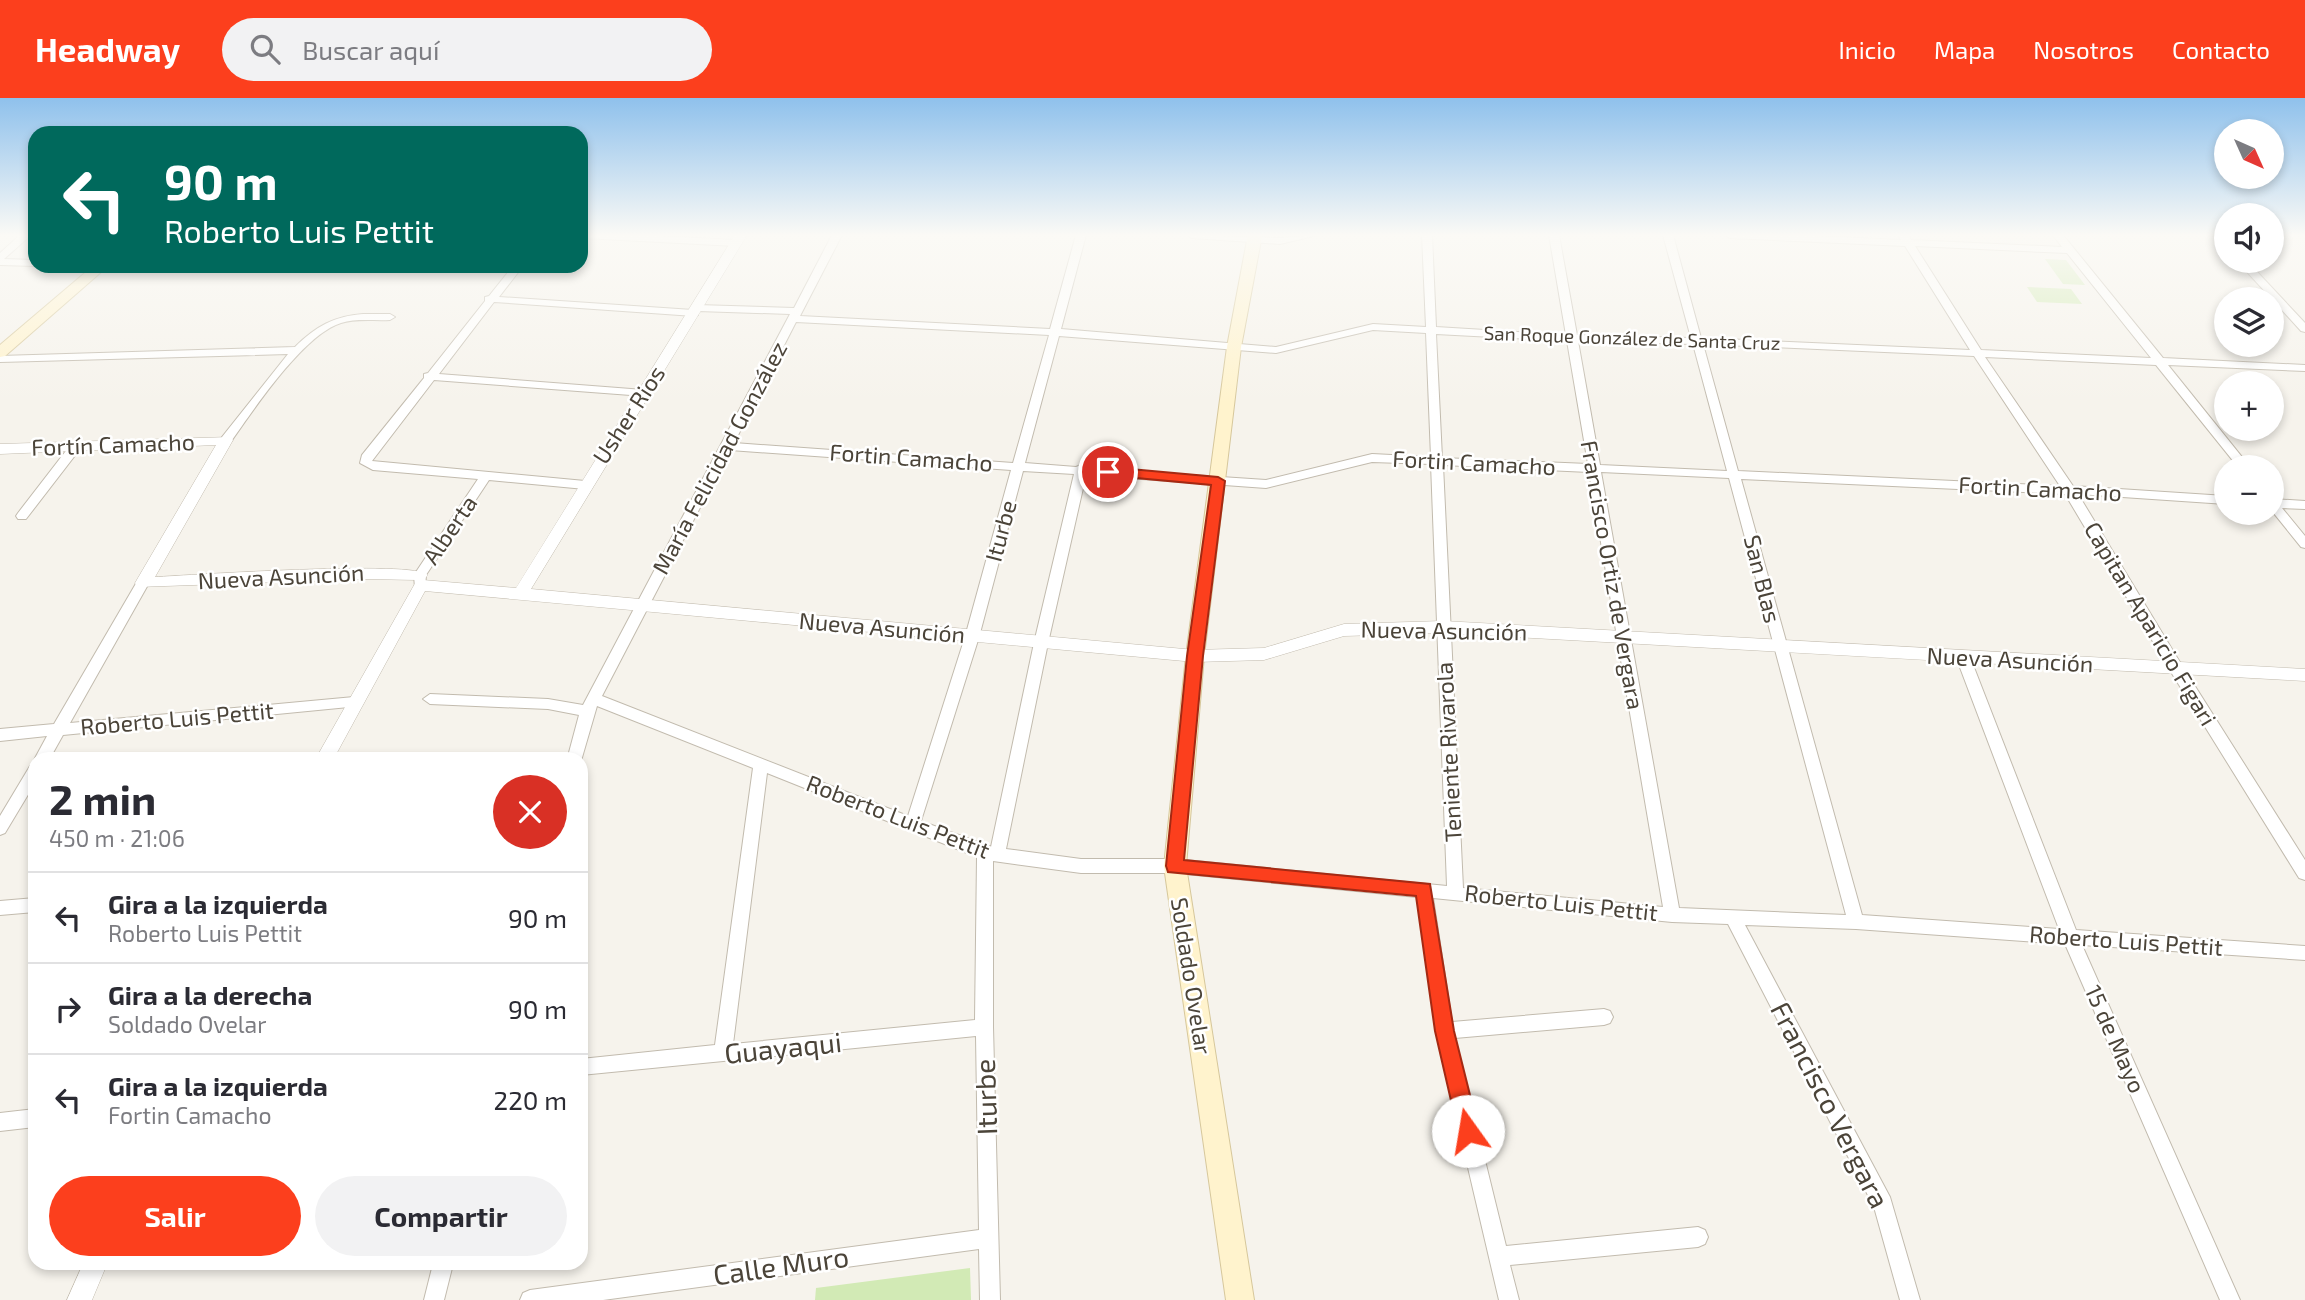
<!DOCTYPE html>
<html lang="es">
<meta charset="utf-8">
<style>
:root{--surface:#fff;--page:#f2f2f3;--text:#2b2b33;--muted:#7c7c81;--line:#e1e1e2;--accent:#fc3f1d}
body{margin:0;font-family:"Exo 2",sans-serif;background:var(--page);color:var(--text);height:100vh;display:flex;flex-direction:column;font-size:26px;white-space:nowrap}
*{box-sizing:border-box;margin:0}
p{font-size:23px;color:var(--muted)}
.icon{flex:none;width:38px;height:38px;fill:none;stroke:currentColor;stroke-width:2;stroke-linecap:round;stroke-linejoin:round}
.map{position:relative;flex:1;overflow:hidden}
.drawer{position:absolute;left:28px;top:654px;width:560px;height:518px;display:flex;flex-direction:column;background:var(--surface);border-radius:21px;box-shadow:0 4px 10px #0003}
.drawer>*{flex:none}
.hud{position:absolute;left:28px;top:28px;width:560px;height:147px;border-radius:21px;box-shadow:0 4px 10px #0003;background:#00695c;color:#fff;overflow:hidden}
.needle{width:46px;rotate:135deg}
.fabs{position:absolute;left:2214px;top:21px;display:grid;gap:14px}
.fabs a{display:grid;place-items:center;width:70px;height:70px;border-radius:50%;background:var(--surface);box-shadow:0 4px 10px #0003;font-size:35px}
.pin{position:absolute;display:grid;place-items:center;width:60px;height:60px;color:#fff;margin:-30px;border:4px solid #fff;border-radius:50%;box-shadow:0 2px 7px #0007}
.me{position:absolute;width:77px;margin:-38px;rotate:347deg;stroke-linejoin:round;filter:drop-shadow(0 0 5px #0008)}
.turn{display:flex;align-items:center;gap:24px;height:147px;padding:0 21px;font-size:32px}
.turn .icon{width:91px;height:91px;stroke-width:2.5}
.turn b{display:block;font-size:49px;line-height:60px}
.round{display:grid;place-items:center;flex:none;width:74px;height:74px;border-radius:37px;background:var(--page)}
.overview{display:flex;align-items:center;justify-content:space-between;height:119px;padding:0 21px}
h1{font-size:42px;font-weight:700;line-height:52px}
.cta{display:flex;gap:14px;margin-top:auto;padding:14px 21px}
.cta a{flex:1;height:80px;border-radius:42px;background:var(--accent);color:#fff;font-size:28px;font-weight:700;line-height:80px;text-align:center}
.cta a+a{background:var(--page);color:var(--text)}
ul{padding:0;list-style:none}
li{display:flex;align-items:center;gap:21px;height:91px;padding:0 21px;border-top:2px solid var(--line)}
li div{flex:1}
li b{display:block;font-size:26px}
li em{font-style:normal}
header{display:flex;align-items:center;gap:42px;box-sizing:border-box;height:98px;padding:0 35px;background:var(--accent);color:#fff}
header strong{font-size:33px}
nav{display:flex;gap:38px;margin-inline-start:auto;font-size:24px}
.search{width:490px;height:63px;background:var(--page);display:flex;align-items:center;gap:18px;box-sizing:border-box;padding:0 24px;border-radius:38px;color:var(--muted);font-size:26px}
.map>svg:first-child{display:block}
.green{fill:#d2eab5}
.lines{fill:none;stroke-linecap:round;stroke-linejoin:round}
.minor-casing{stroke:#c2bbae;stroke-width:2}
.tertiary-casing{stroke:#c2bbae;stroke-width:1}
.secondary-casing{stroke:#d6c79b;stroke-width:2}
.minor{fill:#fff;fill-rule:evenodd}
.tertiary{fill:#fff;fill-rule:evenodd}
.secondary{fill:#fff3cd;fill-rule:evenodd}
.route{fill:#fc3f1d;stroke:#a42913;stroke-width:2}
.labels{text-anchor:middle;stroke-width:5;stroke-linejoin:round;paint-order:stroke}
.far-street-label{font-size:19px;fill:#4b4439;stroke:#fff}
.street-label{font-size:23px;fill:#4b4439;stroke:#fff}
.near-street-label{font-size:28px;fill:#4b4439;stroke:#fff}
</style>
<header>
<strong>Headway</strong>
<div class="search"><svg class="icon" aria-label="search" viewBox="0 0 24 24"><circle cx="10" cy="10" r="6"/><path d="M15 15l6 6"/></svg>Buscar aquí</div>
<nav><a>Inicio</a><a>Mapa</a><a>Nosotros</a><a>Contacto</a></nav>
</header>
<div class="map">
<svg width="2305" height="1202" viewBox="0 0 2305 1202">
<rect width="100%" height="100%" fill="#f6f3ec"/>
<!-- green -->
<path class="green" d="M2045,161L2066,162L2085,187L2063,186Z
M2027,189L2071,191L2082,206L2037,204Z
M970,1170L971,1202H815L816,1190Z"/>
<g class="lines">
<!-- minor casing -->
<g class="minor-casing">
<path id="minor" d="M20,137H31L4,161L35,162V168L0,167V155Z
M581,137H638L736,142L741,145L736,148L583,140Z
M832,137H842L800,218L1050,231L1076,137H1086L1061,231L1276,249L1373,226L1426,229L1422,137H1432L1436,229L1566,237L1549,137H1559L1577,237L1691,240L1663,137H1673L1701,240L1970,252L1905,148L1730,140L1725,137H1795L1901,142L1898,137H1908L1911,142L2062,149L2053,137H2063L2163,260L2305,267V273L2168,267L2250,369H2238L2156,267L1985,259L2073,388L2226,398V406L2078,396L2181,566L2305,762V782L2299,780L2171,574L2065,396L1741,381L1862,817L2059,831L1956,559L1963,554L1970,559L2076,832L2305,848V862L2082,847L2240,1202H2220L2065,846L1856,831L1745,827L1890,1099L1920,1202H1900L1874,1109L1728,826L1672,824L1433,800L1452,924L1604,911L1610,913L1613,919L1610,925L1604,927L1455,940L1506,1148L1698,1129L1705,1132L1708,1139L1705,1146L1698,1149L1510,1167L1519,1202H1499L1436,933L1417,799L1175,775H1081L993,763V929L1000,1202H980L979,1151L603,1202H520L523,1195L530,1192L979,1132L976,938L581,977V961L715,947L753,670L597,608L581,663L567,662L579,617L548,611L430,606L423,601L430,596L548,601L583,607L790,216L698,213V217L694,218L494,204L439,276L644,292L650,295L644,298L434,282L372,363L585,383L591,387L585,391L489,382L426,477L425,490H415L414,477L478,381L373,372L360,365L362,357L424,280V276L428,275L485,203V199L489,198L513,168H523L499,199L693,212V208L697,207L794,210ZM1915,148L2067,155L2151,260L1981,252ZM796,224L1049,237L1013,365L734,345ZM1373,232L1426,235L1431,359L1372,356L1266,382L1086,370L1081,367L1076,369L1025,365L1059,238L1276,255ZM1436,236L1567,243L1588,366L1442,360ZM1578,243L1693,246L1727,373L1600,367ZM1703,246L1974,258L2060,388L1738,373ZM730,352L1011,372L965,539L908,718L602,598ZM1372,364L1431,366L1447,788L1175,761H1081L1006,751L1048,545L1086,377L1266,390ZM1443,367L1589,374L1663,809L1463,790ZM1023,373L1074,376L1034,545L991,749L921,723L979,539ZM1601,374L1729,380L1846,817L1679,810ZM767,675L977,759L975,922L733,946Z
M1187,137L1280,140L1318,137L1280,146L1192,140Z
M2214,137H2224L2226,148Z
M2237,163H2247L2305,225V234L2301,233Z
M363,216H390L395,219L390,222C374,223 356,220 341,225C304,236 253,312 230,345L226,346L220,342L222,339L288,256L0,264V258L295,249C315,229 334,218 363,216Z
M76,344L82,348L80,351L26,421H18L16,418L18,415L72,345Z
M2272,401L2305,403V411L2282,410L2305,438V450L2301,449L2272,413Z
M143,481L149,485L70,625L354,599L359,600L361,604L359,608L63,637L49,662H35V664L34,662L47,638L0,643V631L54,626L138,482Z
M35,666V685L5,735L0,737V718L30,668Z
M35,800V814L0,817V803Z
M35,1011V1029L0,1033V1015Z
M433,1166H453L444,1202H424Z"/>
</g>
<!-- tertiary casing -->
<g class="tertiary-casing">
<path id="tertiary" d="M735,137H747L531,491L1195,552L1264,550L1344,526L1443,523L2305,571V583L1443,535L1344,538L1264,562L1195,564L425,493L333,662H315L417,482L366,481L137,489L135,485L216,347L0,356V346L231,339L233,342L155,479C189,477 416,462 428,477L423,482L516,490Z
M83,1166H107L92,1202H67Z"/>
</g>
<!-- secondary casing -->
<g class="secondary-casing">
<path id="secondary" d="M1248,137H1262L1241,249L1204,558L1186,768L1254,1202H1226L1164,768L1186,558L1227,249Z
M93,168H108L5,258L0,259V247Z"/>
</g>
<!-- minor -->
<use href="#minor" class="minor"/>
<!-- tertiary -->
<use href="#tertiary" class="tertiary"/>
<!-- secondary -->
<use href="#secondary" class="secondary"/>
</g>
<!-- sky -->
<linearGradient id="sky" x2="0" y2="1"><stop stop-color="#8fc1ec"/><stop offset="0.45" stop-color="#fbfaf6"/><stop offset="1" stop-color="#fbfaf6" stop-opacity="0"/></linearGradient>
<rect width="2305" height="305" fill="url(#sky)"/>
<!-- route -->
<path class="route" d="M1108,369L1218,379L1225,383L1203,558L1184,762L1430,786L1454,933L1479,1033L1476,1041L1468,1044L1461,1041L1458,1033L1435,933L1416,798L1168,774L1166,768L1187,558L1211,387L1104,377V371Z"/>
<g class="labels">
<!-- far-street labels -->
<g class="far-street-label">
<text transform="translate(1632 240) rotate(2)" y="7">San Roque González de Santa Cruz</text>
</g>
<!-- street labels -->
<g class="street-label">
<text transform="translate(629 317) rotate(-57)" y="8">Usher Rios</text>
<text transform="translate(113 347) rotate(-2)" y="8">Fortín Camacho</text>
<text transform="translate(720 360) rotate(-62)" y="8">María Felicidad González</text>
<text transform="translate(911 360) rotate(4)" y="8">Fortin Camacho</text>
<text transform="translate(1474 365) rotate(3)" y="8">Fortin Camacho</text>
<text transform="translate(2040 391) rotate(3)" y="8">Fortin Camacho</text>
<text transform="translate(450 432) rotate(-56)" y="8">Alberta</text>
<text transform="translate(1001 433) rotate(-75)" y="8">Iturbe</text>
<text transform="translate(1612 477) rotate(80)" y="8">Francisco Ortiz de Vergara</text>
<text transform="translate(281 479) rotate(-3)" y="8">Nueva Asunción</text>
<text transform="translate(1762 481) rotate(76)" y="8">San Blas</text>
<text transform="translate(2150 526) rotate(59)" y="8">Capitan Aparicio Figari</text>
<text transform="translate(882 530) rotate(5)" y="8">Nueva Asunción</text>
<text transform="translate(1444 533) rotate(1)" y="8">Nueva Asunción</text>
<text transform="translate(2010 562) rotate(3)" y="8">Nueva Asunción</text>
<text transform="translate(177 621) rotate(-5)" y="8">Roberto Luis Pettit</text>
<text transform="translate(1449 654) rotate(-93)" y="8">Teniente Rivarola</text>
<text transform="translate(898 719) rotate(21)" y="8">Roberto Luis Pettit</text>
<text transform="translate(1561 805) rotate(6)" y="8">Roberto Luis Pettit</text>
<text transform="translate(2126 843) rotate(4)" y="8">Roberto Luis Pettit</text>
<text transform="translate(1191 878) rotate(81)" y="8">Soldado Ovelar</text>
<text transform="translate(2115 941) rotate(66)" y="8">15 de Mayo</text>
</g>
<!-- near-street labels -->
<g class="near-street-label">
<text transform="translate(783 950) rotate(-6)" y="10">Guayaqui</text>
<text transform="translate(986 999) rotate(-92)" y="10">Iturbe</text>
<text transform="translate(1830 1007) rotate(63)" y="10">Francisco Vergara</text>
<text transform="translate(781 1168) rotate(-8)" y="10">Calle Muro</text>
</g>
</g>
</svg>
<div class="fabs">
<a><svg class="needle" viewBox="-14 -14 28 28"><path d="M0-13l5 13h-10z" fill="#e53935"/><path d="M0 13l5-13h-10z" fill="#7c7c81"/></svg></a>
<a><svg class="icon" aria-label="sound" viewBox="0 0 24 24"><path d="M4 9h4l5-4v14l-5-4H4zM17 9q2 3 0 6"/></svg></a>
<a><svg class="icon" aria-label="layers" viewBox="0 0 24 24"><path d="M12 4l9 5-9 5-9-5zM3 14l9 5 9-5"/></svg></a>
<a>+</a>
<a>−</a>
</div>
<div class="pin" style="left:1108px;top:374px;background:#d93025"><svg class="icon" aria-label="arrive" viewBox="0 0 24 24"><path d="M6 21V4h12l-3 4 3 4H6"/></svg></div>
<svg class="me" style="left:1468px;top:1033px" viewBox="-20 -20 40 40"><circle r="19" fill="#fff"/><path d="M0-13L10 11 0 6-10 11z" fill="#fc3f1d"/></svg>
<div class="hud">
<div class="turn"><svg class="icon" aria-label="left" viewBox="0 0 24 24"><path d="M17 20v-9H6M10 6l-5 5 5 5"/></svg><div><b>90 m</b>Roberto Luis Pettit</div></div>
</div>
<section class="drawer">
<div class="overview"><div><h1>2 min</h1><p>450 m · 21:06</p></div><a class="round" style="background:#d93025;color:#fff"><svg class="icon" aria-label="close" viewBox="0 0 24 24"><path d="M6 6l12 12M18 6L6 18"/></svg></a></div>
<ul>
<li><svg class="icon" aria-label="left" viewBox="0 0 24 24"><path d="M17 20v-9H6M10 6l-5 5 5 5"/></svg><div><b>Gira a la izquierda</b><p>Roberto Luis Pettit</p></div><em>90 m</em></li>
<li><svg class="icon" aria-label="right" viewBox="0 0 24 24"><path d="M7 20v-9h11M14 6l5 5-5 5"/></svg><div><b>Gira a la derecha</b><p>Soldado Ovelar</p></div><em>90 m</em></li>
<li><svg class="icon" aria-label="left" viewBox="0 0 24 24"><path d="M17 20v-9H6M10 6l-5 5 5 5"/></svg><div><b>Gira a la izquierda</b><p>Fortin Camacho</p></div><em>220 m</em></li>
</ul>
<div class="cta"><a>Salir</a><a>Compartir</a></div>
</section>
</div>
